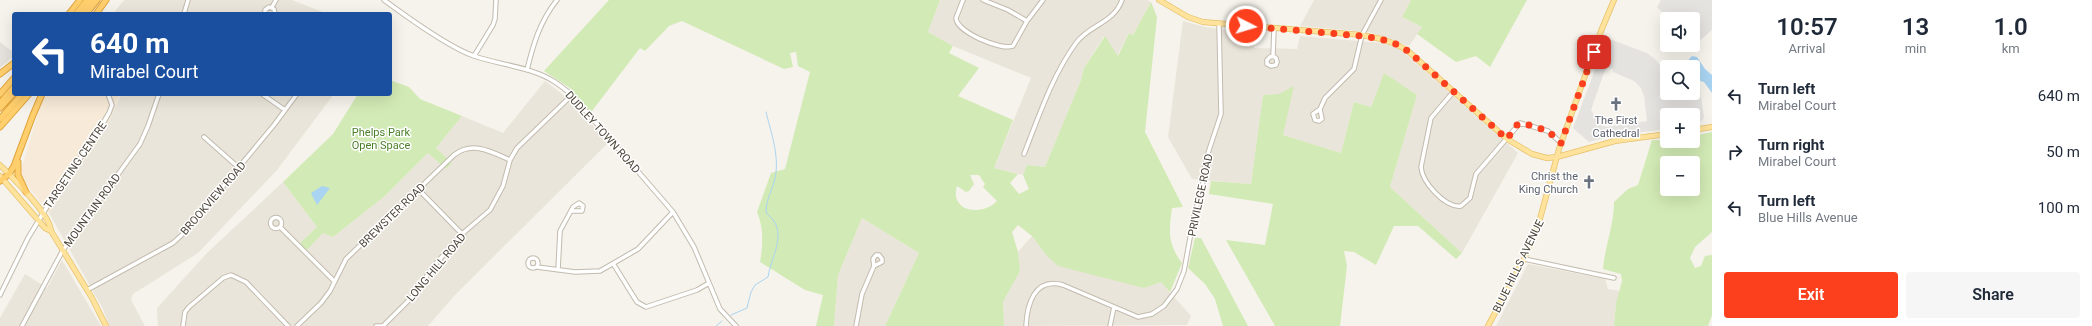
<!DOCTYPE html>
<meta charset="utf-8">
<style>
:root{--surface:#fff;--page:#f6f6f7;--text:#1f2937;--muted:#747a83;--accent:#fc3f1d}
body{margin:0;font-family:Roboto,sans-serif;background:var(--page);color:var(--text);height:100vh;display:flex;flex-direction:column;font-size:15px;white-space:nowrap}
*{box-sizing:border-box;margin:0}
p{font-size:13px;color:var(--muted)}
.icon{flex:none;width:22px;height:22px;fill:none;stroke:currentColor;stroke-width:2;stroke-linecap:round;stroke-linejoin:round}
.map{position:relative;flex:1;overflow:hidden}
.details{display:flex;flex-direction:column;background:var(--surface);width:380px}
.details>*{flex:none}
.banner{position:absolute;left:12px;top:12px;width:380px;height:84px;border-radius:4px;box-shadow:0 4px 16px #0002;background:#1a4fa0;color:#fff;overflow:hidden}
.buttons{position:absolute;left:1660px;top:12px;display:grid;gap:8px}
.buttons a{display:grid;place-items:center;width:40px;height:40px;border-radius:4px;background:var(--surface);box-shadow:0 4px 16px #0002;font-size:20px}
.pin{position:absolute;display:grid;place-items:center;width:34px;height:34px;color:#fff;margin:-17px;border-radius:8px;box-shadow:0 2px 6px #0006}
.me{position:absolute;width:44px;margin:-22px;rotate:95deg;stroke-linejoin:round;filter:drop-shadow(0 0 3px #0008)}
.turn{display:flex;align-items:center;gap:14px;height:84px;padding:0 12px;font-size:18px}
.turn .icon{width:52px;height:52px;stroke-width:2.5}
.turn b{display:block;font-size:28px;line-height:34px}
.eta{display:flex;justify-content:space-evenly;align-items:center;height:68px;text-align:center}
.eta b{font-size:24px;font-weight:600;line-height:28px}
.primary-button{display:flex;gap:8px;margin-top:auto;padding:8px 12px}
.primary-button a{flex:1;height:46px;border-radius:4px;background:var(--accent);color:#fff;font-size:16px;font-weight:600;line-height:46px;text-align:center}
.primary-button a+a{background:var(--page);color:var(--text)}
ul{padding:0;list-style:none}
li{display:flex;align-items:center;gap:12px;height:56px;padding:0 12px}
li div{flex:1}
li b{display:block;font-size:15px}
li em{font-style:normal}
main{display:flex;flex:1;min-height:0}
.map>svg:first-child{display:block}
.residential{fill:#eae5da}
.commercial{fill:#f7ead8}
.industrial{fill:#e6e2dd}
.green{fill:#d2eab5;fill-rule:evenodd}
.parking{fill:#e5e3e0;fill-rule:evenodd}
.water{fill:#a9d4f2}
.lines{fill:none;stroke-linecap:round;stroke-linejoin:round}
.stream{stroke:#a9d4f2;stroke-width:1}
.minor-casing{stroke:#c2bbae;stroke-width:5.5}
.major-casing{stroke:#e6c16a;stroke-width:6}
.highway-casing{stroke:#e0a43c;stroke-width:7}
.minor{stroke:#fff;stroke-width:3.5}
.major{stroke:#ffe39c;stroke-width:4.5}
.highway{stroke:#ffcf6e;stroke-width:5}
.route{stroke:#fc3f1d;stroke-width:7;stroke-dasharray:0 12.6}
.labels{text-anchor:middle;stroke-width:3;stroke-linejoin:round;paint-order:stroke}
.worship-label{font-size:11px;fill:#5b616d;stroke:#fff}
.park-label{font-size:11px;fill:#4a7f2a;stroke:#fff}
.street-label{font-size:11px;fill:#4b4439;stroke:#fff}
</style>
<main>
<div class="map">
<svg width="1712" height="326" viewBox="0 0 1712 326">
<rect width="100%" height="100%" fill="#f6f3ec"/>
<!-- residential -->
<path class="residential" d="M124,0H292L328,14H113Z
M940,0H1147L1151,2L1133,35L1129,33L1117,56L1104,36L1084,68L1081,80L1045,167L1027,165L1023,175L994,168L1031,78L953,46L928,32Z
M1314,0H1411L1402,17L1422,27L1409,46L1369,32L1300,26Z
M1183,21L1205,27L1253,34L1254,48L1297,49L1300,36L1382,43L1399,48L1518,153L1462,253L1390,187L1417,95L1384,74L1371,107L1354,102L1341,153L1283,135L1279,94L1263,95L1251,184L1192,179L1168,137Z
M545,81L574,103L608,143L455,295L428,326H158L157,308L206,254L283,182L317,227L299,244L306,251L323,232L333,237L385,196L428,153L446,169L452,163L436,148L462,116L503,133Z
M122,94H334L277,170L198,253L133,294L131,300L145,326H109L103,309L49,213L69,180L96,144Z
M862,218L919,253L885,326H834L838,275Z
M1032,236L1046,255L1144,288L1161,282L1191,316L1187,325L1004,326L1003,302L1020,271L1018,252Z
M62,260L101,326H0V318L25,274L47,288Z
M1528,264L1605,279L1608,289L1620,291L1616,303L1614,326H1496Z"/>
<!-- commercial -->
<path class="commercial" d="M47,94H120L112,115L96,144L69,180L49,213L22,178L21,170L41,103Z"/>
<!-- industrial -->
<path class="industrial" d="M0,42L14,53V56L0,68Z"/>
<!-- green -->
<path class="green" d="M609,0H940L928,32L953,46L949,53L979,68L958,96L1013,120L994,168L1018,174L1010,183L1019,194L1029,189L1023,175L1027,165L1045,167L1081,80L1084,68L1105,36L1118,56L1129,33L1133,35L1151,2L1157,17L1145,132L1183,207L1172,208C1169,231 1167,243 1182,263L1170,292L1161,282L1144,288L1058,266L1046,255L1032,236L1018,225L1012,232L1018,252L1020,271L1003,302L1004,326H885L919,253L862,218L838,275L834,326H816L823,295L805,290L760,262C763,245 764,228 757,212L771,173L785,169L810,72L798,66L796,52L790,53L793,67L784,69L682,21L669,26L645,51L640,48L592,111L589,110L570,88L544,71ZM970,175H979L985,184L983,187L997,201C983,216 949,213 957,186L966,192L969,191L974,184Z
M1411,0H1527L1490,67L1476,56L1456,62L1417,34L1422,27L1402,17Z
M1384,73L1417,95L1390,187L1462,253L1456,259L1418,226H1394L1376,265L1354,252L1344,251L1347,266L1340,326H1275L1226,240L1265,245L1273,204L1209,194L1211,181L1251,184L1263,95L1279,94L1294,86L1283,135L1341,153L1354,102L1371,107Z
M390,80L409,87L420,99L462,116L436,148L452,163L446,169L428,153L385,196L333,237L323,233L306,251L299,244L317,227L283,182L333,134L358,94H390Z
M1712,132V232L1695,247L1690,258L1695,268L1701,266L1705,256L1712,255V315L1708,326H1614L1616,303L1622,281L1621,274L1603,269C1605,246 1614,225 1614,202L1628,189L1638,185L1652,140L1693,141V136ZM1667,163H1693V189H1667Z
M1195,238H1201L1248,326H1223L1215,299L1205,284L1188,268Z"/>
<!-- parking -->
<path class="parking" d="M1661,0H1712V30L1698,42L1696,40L1693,42V19H1669L1657,7Z
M1607,38L1647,53L1657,61L1667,74V93H1693V86L1700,89L1704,117L1702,121L1693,123V115H1667V129L1613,136L1589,142L1573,128ZM1606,67L1613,69V72L1634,81L1641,88L1644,96L1647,121L1606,127L1595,117L1591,110Z"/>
<!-- water -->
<path class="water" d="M1692,56L1697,57L1705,69L1712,75V93L1704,82L1693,79V67H1682Z
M322,186L330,188L317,205L311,193Z"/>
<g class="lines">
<!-- stream -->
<path class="stream" d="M731,315L747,308L751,292L755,285L768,277C770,261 785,237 774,221C772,218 768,216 766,212C766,200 771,193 774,182C781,159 771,133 766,112
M716,326L722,321"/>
<!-- minor casing -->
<g class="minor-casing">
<path id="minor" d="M384,0C407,17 448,47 474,56C500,65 532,67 555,82C561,86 567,91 572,95L673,212L694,247L720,309L736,326
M963,0L956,18C956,32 1002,51 1013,46L1027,21L1008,10L983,0
M272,7L276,0
M184,14L188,0
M265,14V10L269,7L274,9L275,14
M1027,21L1043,0
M474,56L493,25L495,19L496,0
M1273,56L1270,57L1267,60V64L1271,66L1276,65L1277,62L1276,58L1273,56L1274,29
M527,70C533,45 540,21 557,0
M1454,91L1431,118L1421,167C1422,182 1445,208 1461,206L1470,198L1476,174L1520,123L1548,131L1561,143
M262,94L285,110
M1320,109L1322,119L1319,121L1315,120L1313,114L1320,109L1325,98L1354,69L1362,35L1381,0
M204,137L239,168
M1024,154C1039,116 1052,76 1076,43C1089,25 1114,23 1122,0
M419,190L462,234
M270.5 223a5.5 5.5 0 1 1 11 0a5.5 5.5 0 1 1-11 0Z
M280,227L334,281
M528 263a5 5 0 1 1 10 0a5 5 0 1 1-10 0Z
M1524,259L1614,278
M614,265L637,302L646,307L697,290L709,283
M537,267L575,272L600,271L638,249L673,212
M558,270L560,231L573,207L579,203L583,206L582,211H571
M87,290L173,243L185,232L274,125L297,94
M0,295L28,238L56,192L92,142L109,113L112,105L108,94
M22,326L63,250L140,144L148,126L159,94
M183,326L185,312L189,307L223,278L231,275L246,282L288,326
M297,326L321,303L330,291L346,259L454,155C472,141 490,151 510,160
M376,326H383
M383,326L415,294L432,268L462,234L490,210L503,186L510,160L517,148L572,95
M856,326L862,294L874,266L873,259L876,255H879L882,259V262L874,266
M1026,326C1027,305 1034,277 1063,285L1138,317L1152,314L1164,306L1177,289L1184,271L1194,216L1202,188L1206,159L1221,114L1219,24
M1110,326L1114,307"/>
</g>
<!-- major casing -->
<g class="major-casing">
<path id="major" d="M1159,0L1188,17L1203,22L1362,35L1381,39L1396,44L1408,51L1507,139L1532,154L1547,158L1557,157L1615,141L1667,134
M1693,130L1712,127
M0,165C13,178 50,214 51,231
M0,176L45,228L51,231L92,298L106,326
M1488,326L1524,259L1538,226L1559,149L1601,31L1614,0"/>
</g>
<!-- highway casing -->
<g class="highway-casing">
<path id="highway" d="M69,14L80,0
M76,14L87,0
M81,14L91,0
M86,14L97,0
M96,14L106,0
M0,74L14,63
M0,94L14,78
M0,103L14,87
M0,108L14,93
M0,119L22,94
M0,127L29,94
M18,162V175L26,192
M0,181L9,174L14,166L33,115L42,94"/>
</g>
<!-- minor -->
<use href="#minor" class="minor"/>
<!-- major -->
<use href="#major" class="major"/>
<!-- highway -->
<use href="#highway" class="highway"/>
</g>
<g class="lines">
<!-- route -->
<path class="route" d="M1246,26L1362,36L1381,39L1396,44L1408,51L1507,139L1517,125L1523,123L1548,131L1561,143L1594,52"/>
</g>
<!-- icons -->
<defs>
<g id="church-bare" transform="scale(1.08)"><path d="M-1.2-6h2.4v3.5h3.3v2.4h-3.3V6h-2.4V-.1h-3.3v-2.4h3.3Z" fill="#6b7280" stroke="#fff" stroke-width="2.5" paint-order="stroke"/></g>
</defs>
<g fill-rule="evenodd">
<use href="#church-bare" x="1616" y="104"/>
<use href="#church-bare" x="1589" y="182"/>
</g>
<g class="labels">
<!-- worship labels -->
<g class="worship-label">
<text x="1616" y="124">The First<tspan x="1616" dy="13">Cathedral</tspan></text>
<text x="1578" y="180" text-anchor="end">Christ the<tspan x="1578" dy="13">King Church</tspan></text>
</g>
<!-- park labels -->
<g class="park-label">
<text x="381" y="136">Phelps Park<tspan x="381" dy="13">Open Space</tspan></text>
</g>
<!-- street labels -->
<g class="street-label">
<text transform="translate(603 132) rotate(48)" y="4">DUDLEY TOWN ROAD</text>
<text transform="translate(75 165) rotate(-56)" y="4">TARGETING CENTRE</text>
<text transform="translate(1200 195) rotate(-78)" y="4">PRIVILEGE ROAD</text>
<text transform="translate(213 198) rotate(-49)" y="4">BROOKVIEW ROAD</text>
<text transform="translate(92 210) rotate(-54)" y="4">MOUNTAIN ROAD</text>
<text transform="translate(392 215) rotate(-44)" y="4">BREWSTER ROAD</text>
<text transform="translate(1518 266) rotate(-64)" y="4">BLUE HILLS AVENUE</text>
<text transform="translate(436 267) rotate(-50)" y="4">LONG HILL ROAD</text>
</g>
</g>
</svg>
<div class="buttons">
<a><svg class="icon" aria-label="sound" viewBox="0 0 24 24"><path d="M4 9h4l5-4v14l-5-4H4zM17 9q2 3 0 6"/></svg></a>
<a><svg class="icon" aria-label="search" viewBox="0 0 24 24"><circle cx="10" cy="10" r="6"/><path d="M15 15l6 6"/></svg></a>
<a>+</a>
<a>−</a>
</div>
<div class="pin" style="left:1594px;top:52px;background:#d93025"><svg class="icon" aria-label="arrive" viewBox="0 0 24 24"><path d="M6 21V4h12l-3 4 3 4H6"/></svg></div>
<svg class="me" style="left:1246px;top:26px" viewBox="-20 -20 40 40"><circle r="17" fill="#fc3f1d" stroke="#fff" stroke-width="3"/><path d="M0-11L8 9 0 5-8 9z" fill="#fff"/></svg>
<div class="banner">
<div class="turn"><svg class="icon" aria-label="left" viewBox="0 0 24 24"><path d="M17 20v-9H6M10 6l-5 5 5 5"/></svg><div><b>640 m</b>Mirabel Court</div></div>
</div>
</div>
<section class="details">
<div class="eta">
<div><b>10:57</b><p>Arrival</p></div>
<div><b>13</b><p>min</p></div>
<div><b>1.0</b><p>km</p></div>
</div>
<ul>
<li><svg class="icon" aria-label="left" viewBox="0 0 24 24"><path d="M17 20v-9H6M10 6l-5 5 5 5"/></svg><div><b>Turn left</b><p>Mirabel Court</p></div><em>640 m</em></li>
<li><svg class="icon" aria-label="right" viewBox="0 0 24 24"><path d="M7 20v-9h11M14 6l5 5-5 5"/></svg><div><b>Turn right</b><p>Mirabel Court</p></div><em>50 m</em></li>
<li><svg class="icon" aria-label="left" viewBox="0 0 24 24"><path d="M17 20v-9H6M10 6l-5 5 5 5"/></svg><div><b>Turn left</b><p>Blue Hills Avenue</p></div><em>100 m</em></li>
</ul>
<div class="primary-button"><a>Exit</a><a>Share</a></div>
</section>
</main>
